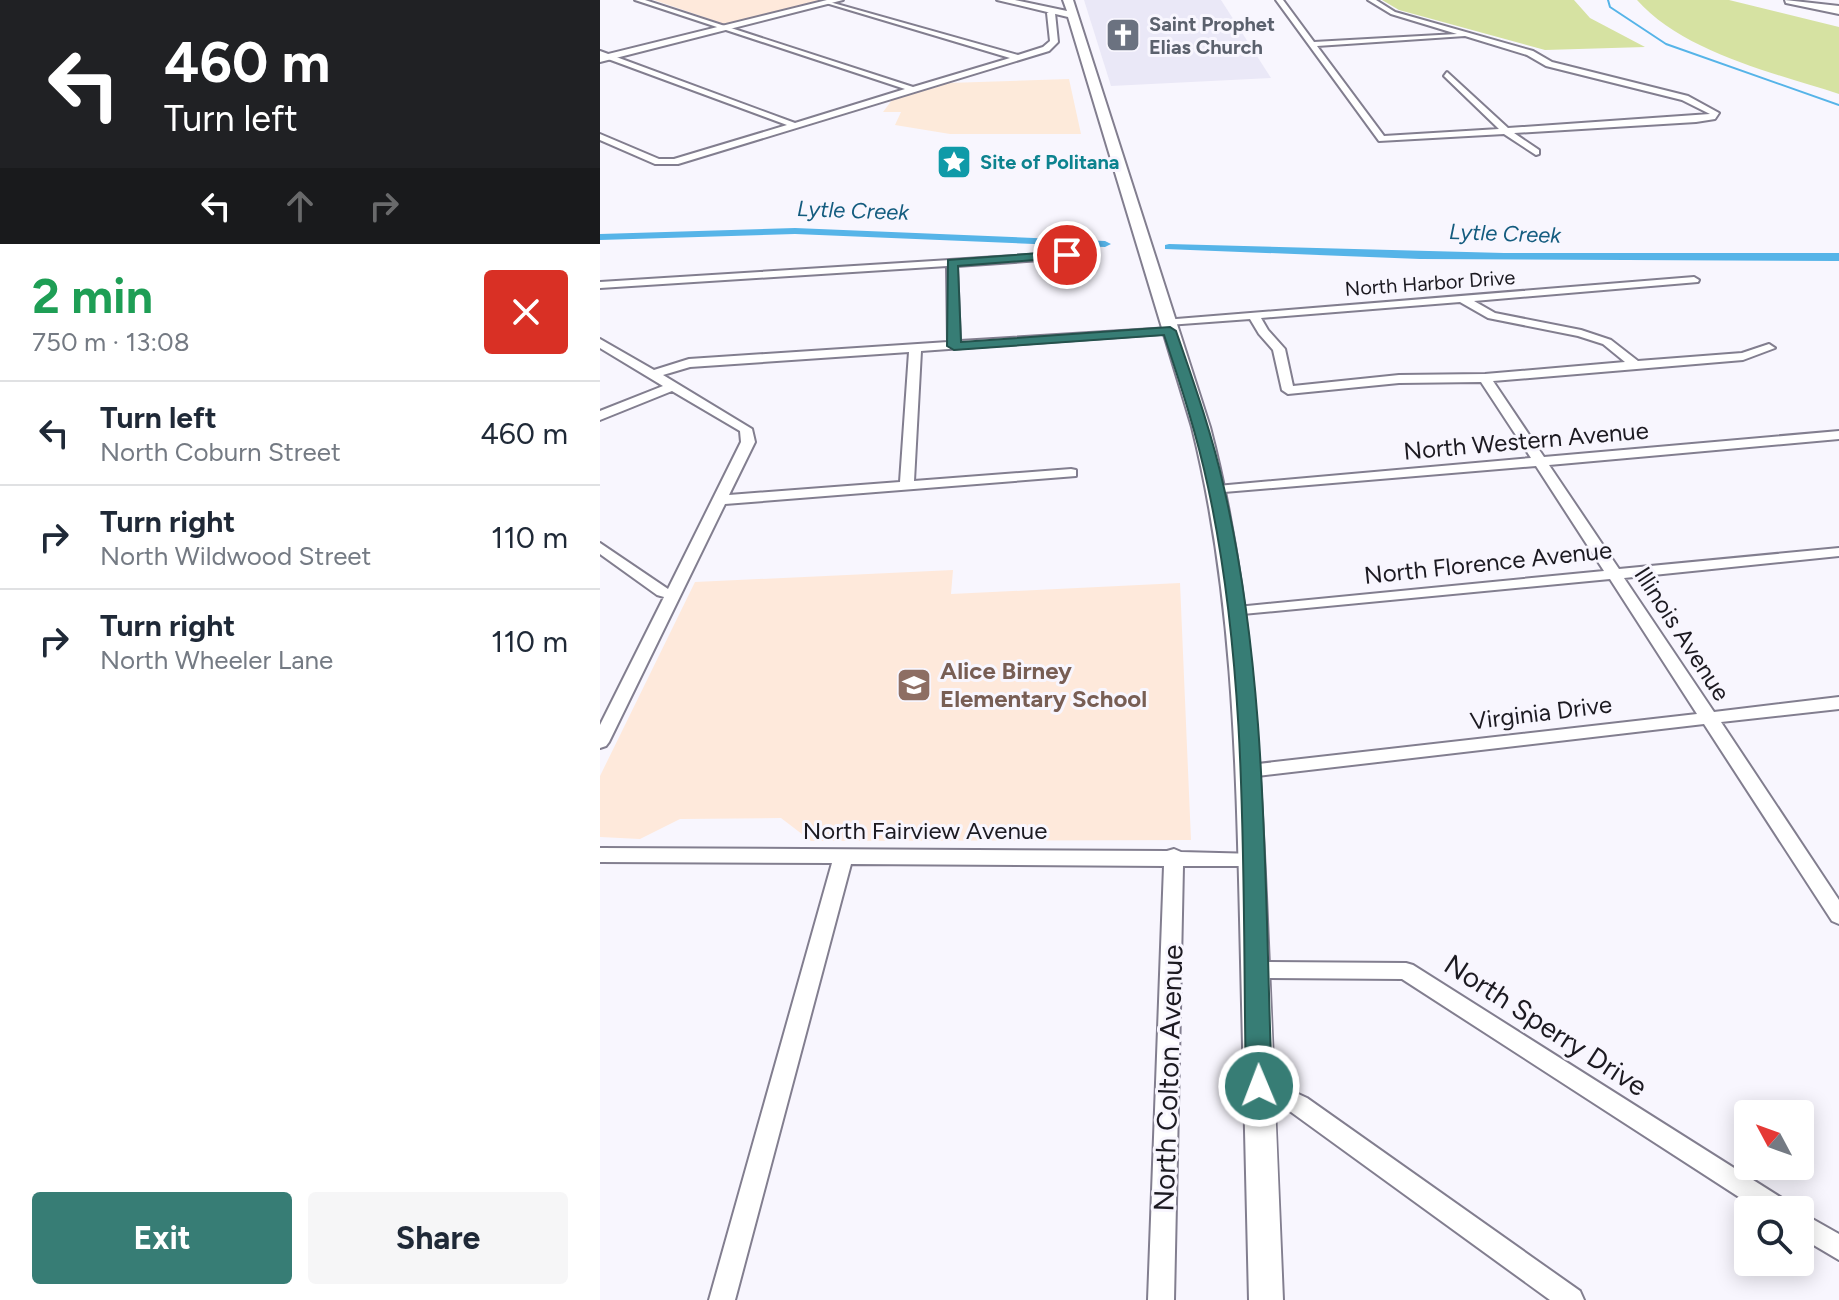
<!DOCTYPE html>
<meta charset="utf-8">
<style>
:root{--surface:#fff;--page:#f6f6f7;--text:#1f2937;--muted:#747a83;--line:#e0e1e3;--accent:#377d75}
body{margin:0;font-family:Figtree,sans-serif;background:var(--page);color:var(--text);height:100vh;display:flex;flex-direction:column;font-size:30px;white-space:nowrap}
*{box-sizing:border-box;margin:0}
p{font-size:26px;color:var(--muted)}
.icon{flex:none;width:44px;height:44px;fill:none;stroke:currentColor;stroke-width:2;stroke-linecap:round;stroke-linejoin:round}
.map{position:relative;flex:1;overflow:hidden}
.details{display:flex;flex-direction:column;background:var(--surface);width:600px}
.details>*{flex:none}
.banner{background:#202124;color:#fff;overflow:hidden}
.needle{width:52px;rotate:311deg}
.fabs{position:absolute;left:1134px;top:1100px;display:grid;gap:16px}
.fabs a{display:grid;place-items:center;width:80px;height:80px;border-radius:8px;background:var(--surface);box-shadow:0 4px 20px #0003;font-size:40px}
.pin{position:absolute;display:grid;place-items:center;width:68px;height:68px;color:#fff;margin:-34px;border:4px solid #fff;border-radius:50%;box-shadow:0 2px 8px #0007}
.me{position:absolute;width:88px;margin:-44px;rotate:359deg;stroke-linejoin:round;filter:drop-shadow(0 0 6px #0008)}
.turn{display:flex;align-items:center;gap:28px;height:168px;padding:0 32px;font-size:36px}
.turn .icon{width:104px;height:104px;stroke-width:2.5}
.turn b{display:block;font-size:56px;line-height:68px}
.lanes{display:flex;align-items:center;height:76px;padding:0 32px;background:#0003;justify-content:center;gap:40px;direction:ltr}
.lanes .off{opacity:.35}
.round{display:grid;place-items:center;flex:none;width:84px;height:84px;border-radius:8px;background:var(--page)}
.headline{display:flex;align-items:center;justify-content:space-between;height:136px;padding:0 32px}
h1{font-size:48px;font-weight:700;line-height:60px;color:#1e9e55}
.primary-button{display:flex;gap:16px;margin-top:auto;padding:16px 32px}
.primary-button a{flex:1;height:92px;border-radius:8px;background:var(--accent);color:#fff;font-size:32px;font-weight:700;line-height:92px;text-align:center}
.primary-button a+a{background:var(--page);color:var(--text)}
ul{padding:0;list-style:none}
li{display:flex;align-items:center;gap:24px;height:104px;padding:0 32px;border-top:2px solid var(--line)}
li div{flex:1}
li b{display:block;font-size:30px}
li em{font-style:normal}
main{display:flex;flex:1;min-height:0}
.map>svg:first-child{display:block}
.commercial{fill:#fdeada}
.built{fill:#eae8f7}
.education{fill:#fee9db}
.green{fill:#d6e2a2}
.lines{fill:none;stroke-linecap:round;stroke-linejoin:round}
.stream{stroke:#56b4e8;stroke-width:2}
.canal{fill:#56b4e8;fill-rule:evenodd}
.street-casing{stroke:#827e8f;stroke-width:4}
.secondary-casing{stroke:#827e8f;stroke-width:4}
.highway-casing{stroke:#827e8f;stroke-width:4}
.street{fill:#fff;fill-rule:evenodd}
.secondary{fill:#fff;fill-rule:evenodd}
.highway{fill:#fff;fill-rule:evenodd}
.route{fill:#377d75;stroke:#24514c;stroke-width:2}
.labels{text-anchor:middle;stroke-width:6;stroke-linejoin:round;paint-order:stroke}
.far-worship-label{font-size:20px;font-weight:bold;fill:#5b616d;stroke:#f8f6fe;text-anchor:start}
.far-culture-label{font-size:20px;font-weight:bold;fill:#0d838f;stroke:#f8f6fe;text-anchor:start}
.far-street-label{font-size:20px;fill:#1c1a21;stroke:#f8f6fe}
.far-water-label{font-size:22px;font-style:italic;fill:#145c7f;stroke:#f8f6fe}
.street-label{font-size:24px;fill:#1c1a21;stroke:#f8f6fe}
.education-label{font-size:24px;font-weight:bold;fill:#785e54;stroke:#f8f6fe;text-anchor:start}
.near-street-label{font-size:28px;fill:#1c1a21;stroke:#f8f6fe}
</style>
<main>
<section class="details">
<div class="banner">
<div class="turn"><svg class="icon" aria-label="left" viewBox="0 0 24 24"><path d="M17 20v-9H6M10 6l-5 5 5 5"/></svg><div><b>460 m</b>Turn left</div></div>
<div class="lanes"><svg class="icon" aria-label="left" viewBox="0 0 24 24"><path d="M17 20v-9H6M10 6l-5 5 5 5"/></svg><svg class="icon off" aria-label="ahead" viewBox="0 0 24 24"><path d="M12 20V5M6 11l6-6 6 6"/></svg><svg class="icon off" aria-label="right" viewBox="0 0 24 24"><path d="M7 20v-9h11M14 6l5 5-5 5"/></svg></div>
</div>
<div class="headline"><div><h1>2 min</h1><p>750 m · 13:08</p></div><a class="round" style="background:#d93025;color:#fff"><svg class="icon" aria-label="close" viewBox="0 0 24 24"><path d="M6 6l12 12M18 6L6 18"/></svg></a></div>
<ul>
<li><svg class="icon" aria-label="left" viewBox="0 0 24 24"><path d="M17 20v-9H6M10 6l-5 5 5 5"/></svg><div><b>Turn left</b><p>North Coburn Street</p></div><em>460 m</em></li>
<li><svg class="icon" aria-label="right" viewBox="0 0 24 24"><path d="M7 20v-9h11M14 6l5 5-5 5"/></svg><div><b>Turn right</b><p>North Wildwood Street</p></div><em>110 m</em></li>
<li><svg class="icon" aria-label="right" viewBox="0 0 24 24"><path d="M7 20v-9h11M14 6l5 5-5 5"/></svg><div><b>Turn right</b><p>North Wheeler Lane</p></div><em>110 m</em></li>
</ul>
<div class="primary-button"><a>Exit</a><a>Share</a></div>
</section>
<div class="map">
<svg width="1239" height="1300" viewBox="0 0 1239 1300">
<rect width="100%" height="100%" fill="#f8f6fe"/>
<!-- commercial -->
<path class="commercial" d="M469,79L481,134H350L295,125L301,112H283L292,100L348,83Z"/>
<!-- built -->
<path class="built" d="M484,0H621L671,78L511,86Z"/>
<!-- education -->
<path class="education" d="M54,0H227L127,25Z
M353,570L351,594L580,583L591,840L211,841L181,818L80,819L40,839L0,837V776L95,582Z"/>
<!-- green -->
<path class="green" d="M782,0H974L990,18L1045,47L945,50L799,10Z
M1037,0H1129L1239,27V94C1174,73 1083,52 1037,0Z"/>
<g class="lines">
<!-- stream -->
<path class="stream" d="M1008,0L1010,7L1066,44L1239,105"/>
<!-- canal -->
<path class="canal" d="M195,228L505,241L511,244L505,247L195,234L0,240V234Z
M569,244L904,253H1239V261L820,259L565,249V245Z"/>
<!-- street casing -->
<g class="street-casing">
<path id="street" d="M35,0H45L313,87L410,58L226,3V1L418,55L443,47L450,41L447,13L451,11L455,13L458,42L449,51L78,164H55L0,140V134L59,159H74L187,125L0,56V51L195,123L305,89Z
M676,0H683L714,42L857,34L791,14L768,0H776L795,12L933,51L952,62L1088,96L1119,113L1115,119L1096,122L914,133L939,150V154L936,155L904,134L779,141ZM865,36L927,55L946,66L1082,100L1110,114L908,128L847,72L844,76L899,129L784,136L717,46Z
M493,251L498,254L497,256L357,266L360,341L570,328L574,329V333L321,351L314,481L471,469L476,470V476L125,504L9,742L6,746L0,748V725L64,597L57,595L0,554V543L68,589L141,442L140,431L72,391L0,420V411L63,386L0,348V339L54,370L89,359L348,342L347,266L0,288V282ZM309,352L300,482L129,495L155,442L152,429L63,375L90,367Z
M1094,277L1099,280L1098,282L874,301L895,313L981,330L1011,340L1038,361L1142,353L1169,344L1175,348L1143,360L893,381L944,457L1239,431V439L949,465L1019,569L1239,548V556L1024,578L1114,712L1239,697V709L1121,722L1239,900V924L1232,921L1104,724L649,777L643,775L640,771L643,767L649,765L1097,714L1010,579L632,615L629,612L637,607L1004,571L936,466L612,493L610,490L617,486L931,458L881,382L799,383L688,394L682,390L673,350L659,334L650,319L568,325L562,322L564,320ZM860,302L888,318L978,336L1003,344L1025,362L885,374L799,375L693,386L685,349L668,330L661,318Z
M0,848L567,851L574,849L581,852L657,854L659,859L657,864L650,866H583L574,1300H548L564,866L251,864L135,1300H109L232,863L0,862Z
M656,962L806,963L813,965L1188,1202L1192,1210H1159L802,979L656,978L649,976L646,970L649,964Z
M659,1076L707,1098L980,1291L984,1300H950L691,1112L651,1093L648,1086L651,1079Z
M1200,1212L1239,1234V1260L1200,1237Z"/>
</g>
<!-- secondary casing -->
<g class="secondary-casing">
<path id="secondary" d="M227,0H243L0,62V56Z
M397,0H415L467,11L463,0H473L610,427C652,588 660,754 667,919C673,1046 678,1173 683,1300H649C646,1173 643,1046 640,919C636,754 632,588 592,427L468,17Z"/>
</g>
<!-- highway casing -->
<g class="highway-casing">
<path id="highway" d="M1185,0L1239,6V14L1186,3Z"/>
</g>
<!-- street -->
<use href="#street" class="street"/>
<!-- secondary -->
<use href="#secondary" class="secondary"/>
<!-- highway -->
<use href="#highway" class="highway"/>
</g>
<!-- route -->
<path class="route" d="M467,251L471,252V257L358,266L361,342L570,327L576,331C594,383 612,434 624,488C669,682 664,888 672,1086L668,1094L659,1097L650,1094L646,1086C642,890 650,680 608,487C597,435 581,386 564,335L354,350L347,346L348,260Z"/>
<!-- icons -->
<defs>
<g id="church-square" transform="scale(1.8)"><rect x="-9" y="-9" width="18" height="18" rx="4" fill="#6b7280" stroke="#f8f6fe"/><path d="M-1.2-6h2.4v3.5h3.3v2.4h-3.3V6h-2.4V-.1h-3.3v-2.4h3.3Z" fill="#fff"/></g>
<g id="sight-square" transform="scale(1.8)"><rect x="-9" y="-9" width="18" height="18" rx="4" fill="#0f9aa8" stroke="#f8f6fe"/><path d="M0-6L1.8-2.2L6-1.7L2.9 1.2L3.7 5.4L0 3.3L-3.7 5.4L-2.9 1.2L-6-1.7L-1.8-2.2Z" fill="#fff"/></g>
<g id="school-square" transform="scale(1.8)"><rect x="-9" y="-9" width="18" height="18" rx="4" fill="#8d6e63" stroke="#f8f6fe"/><path d="M0-5L7-2L0 1L-7-2ZM-4 1L0 2.5L4 1V4Q0 6-4 4Z" fill="#fff"/></g>
</defs>
<g fill-rule="evenodd">
<use href="#church-square" x="523" y="35"/>
<use href="#sight-square" x="354" y="162"/>
<use href="#school-square" x="314" y="685"/>
</g>
<g class="labels">
<!-- far-worship labels -->
<g class="far-worship-label">
<text x="549" y="31">Saint Prophet<tspan x="549" dy="23">Elias Church</tspan></text>
</g>
<!-- far-culture labels -->
<g class="far-culture-label">
<text x="380" y="169">Site of Politana</text>
</g>
<!-- far-street labels -->
<g class="far-street-label">
<text transform="translate(830 283) rotate(-4)" y="7">North Harbor Drive</text>
</g>
<!-- far-water labels -->
<g class="far-water-label">
<text transform="translate(253 210) rotate(2)" y="8">Lytle Creek</text>
<text transform="translate(905 233) rotate(2)" y="8">Lytle Creek</text>
</g>
<!-- street labels -->
<g class="street-label">
<text transform="translate(926 441) rotate(-5)" y="8">North Western Avenue</text>
<text transform="translate(888 563) rotate(-6)" y="8">North Florence Avenue</text>
<text transform="translate(1082 634) rotate(57)" y="8">Illinois Avenue</text>
<text transform="translate(941 713) rotate(-7)" y="8">Virginia Drive</text>
<text x="325" y="839">North Fairview Avenue</text>
</g>
<!-- education labels -->
<g class="education-label">
<text x="340" y="679">Alice Birney<tspan x="340" dy="28">Elementary School</tspan></text>
</g>
<!-- near-street labels -->
<g class="near-street-label">
<text transform="translate(946 1025) rotate(33)" y="10">North Sperry Drive</text>
<text transform="translate(568 1078) rotate(-88)" y="10">North Colton Avenue</text>
</g>
</g>
</svg>
<div class="fabs">
<a><svg class="needle" viewBox="-14 -14 28 28"><path d="M0-13l5 13h-10z" fill="#e53935"/><path d="M0 13l5-13h-10z" fill="#747a83"/></svg></a>
<a><svg class="icon" aria-label="search" viewBox="0 0 24 24"><circle cx="10" cy="10" r="6"/><path d="M15 15l6 6"/></svg></a>
</div>
<div class="pin" style="left:467px;top:255px;background:#d93025"><svg class="icon" aria-label="arrive" viewBox="0 0 24 24"><path d="M6 21V4h12l-3 4 3 4H6"/></svg></div>
<svg class="me" style="left:659px;top:1086px" viewBox="-20 -20 40 40"><circle r="17" fill="#377d75" stroke="#fff" stroke-width="3"/><path d="M0-11L8 9 0 5-8 9z" fill="#fff"/></svg>
</div>
</main>
